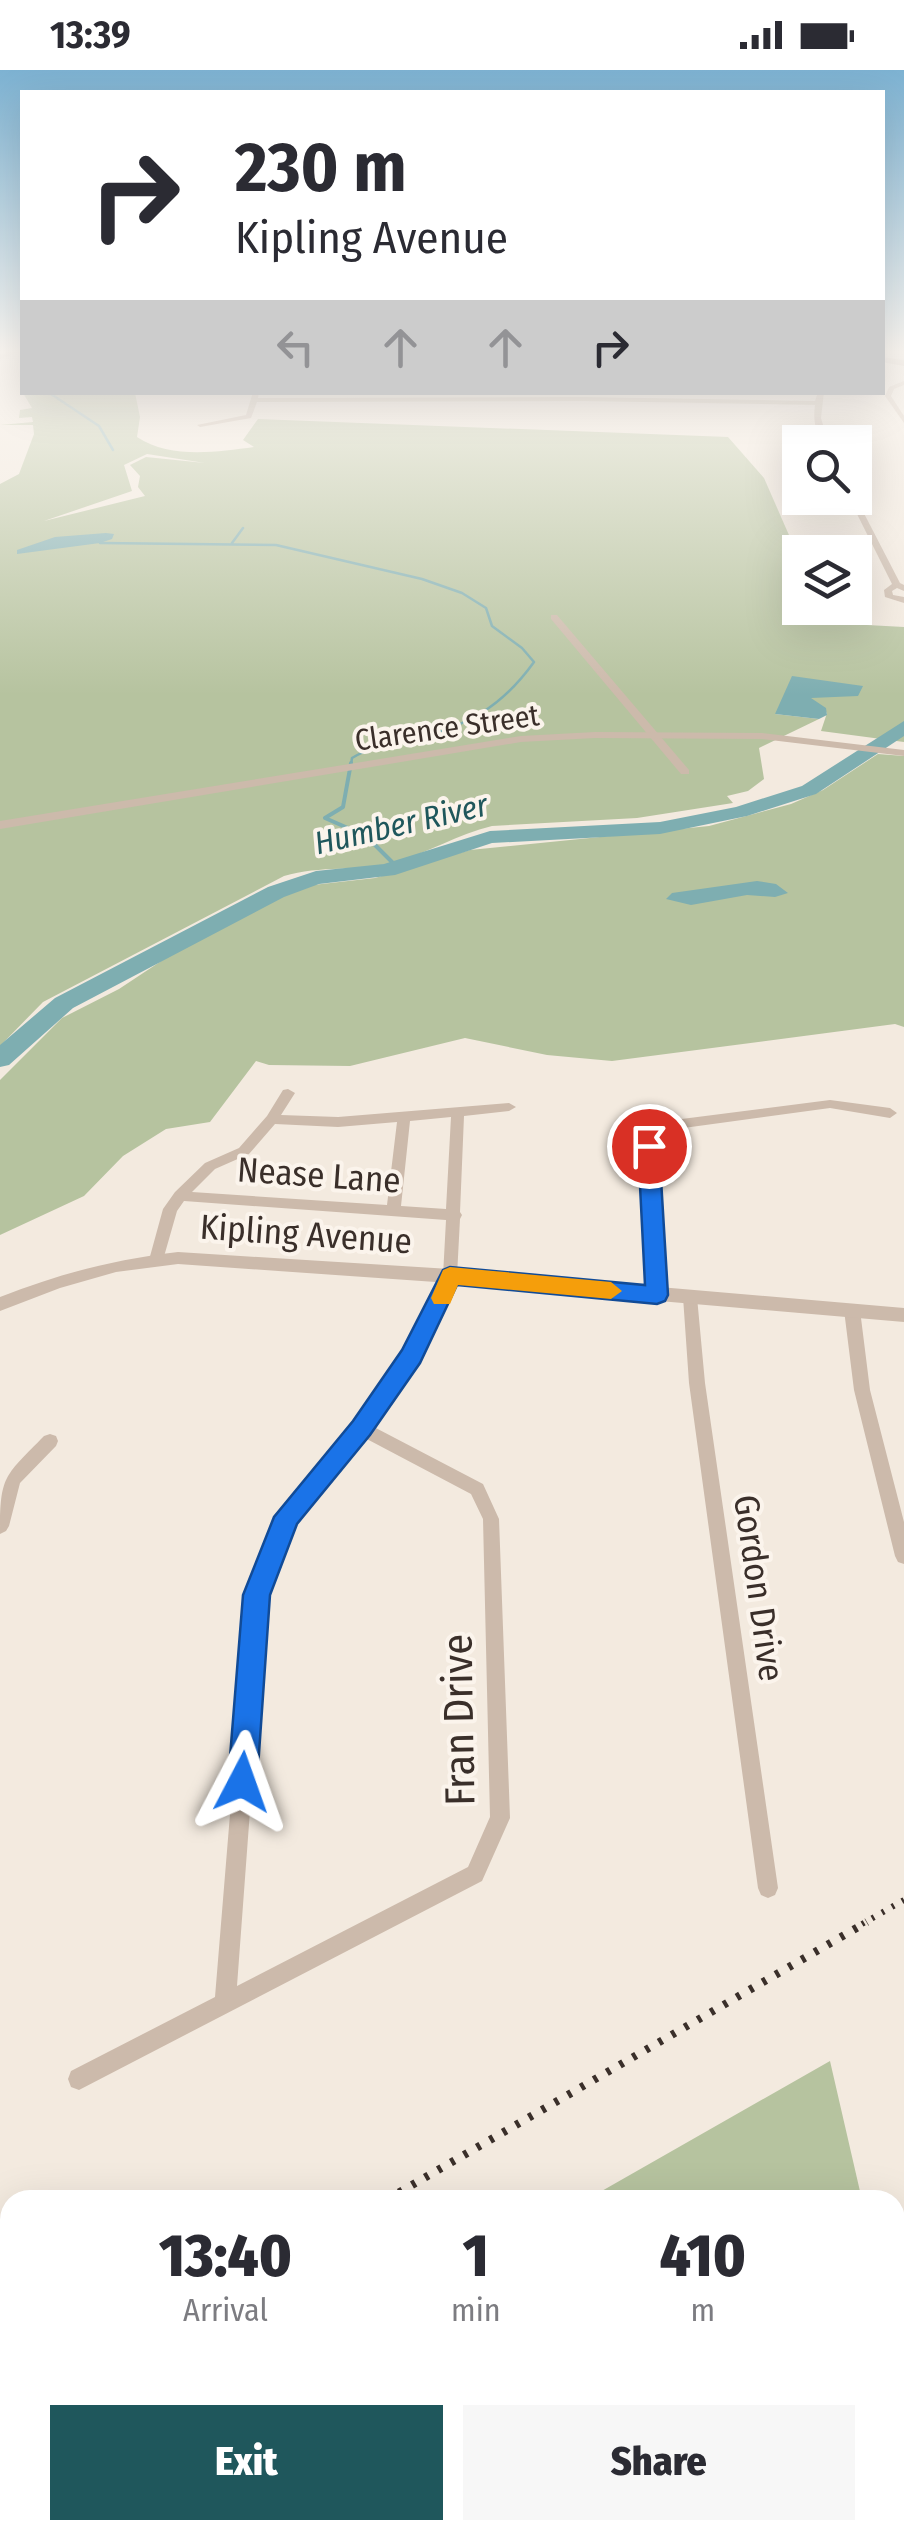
<!DOCTYPE html>
<style>
:root{--surface:#fff;--page:#f7f7f7;--text:#2b2b33;--muted:#7c7c81;--accent:#1f575c}
body{margin:0;font-family:"Fira Sans Condensed",sans-serif;background:var(--page);color:var(--text);height:100vh;display:flex;flex-direction:column;font-size:38px;white-space:nowrap}
*{box-sizing:border-box;margin:0}
p{font-size:32px;color:var(--muted)}
.icon{flex:none;width:55px;height:55px;fill:none;stroke:currentColor;stroke-width:2;stroke-linecap:round;stroke-linejoin:round}
.map{position:relative;flex:1;overflow:hidden}
.side{position:absolute;left:0px;top:2120px;width:905px;height:350px;display:flex;flex-direction:column;background:var(--surface);border-radius:30px 30px 0 0;box-shadow:0 10px 40px #0002}
.side>*{flex:none}
.top-card{position:absolute;left:20px;top:20px;width:865px;height:305px;border-radius:0px;box-shadow:0 10px 40px #0002;background:#fff;color:var(--text);overflow:hidden}
.fabs{position:absolute;left:782px;top:355px;display:grid;gap:20px}
.fabs a{display:grid;place-items:center;width:90px;height:90px;border-radius:0px;background:var(--surface);box-shadow:0 10px 40px #0002;font-size:50px}
.pin{position:absolute;display:grid;place-items:center;width:85px;height:85px;color:#fff;margin:-42px;border:5px solid #fff;border-radius:50%;box-shadow:0 2px 10px #0007}
.me{position:absolute;width:110px;margin:-55px;rotate:4deg;stroke-linejoin:round;filter:drop-shadow(0 0 8px #0008)}
.turn{display:flex;align-items:center;gap:35px;height:210px;padding:0 50px;font-size:45px}
.turn .icon{width:130px;height:130px;stroke-width:2.5}
.turn b{display:block;font-size:70px;line-height:85px}
.lanes{display:flex;align-items:center;height:95px;padding:0 50px;background:#0003;justify-content:center;gap:50px;direction:ltr}
.lanes .off{opacity:.35}
.eta{display:flex;justify-content:space-evenly;align-items:center;height:170px;text-align:center}
.eta b{font-size:60px;font-weight:800;line-height:70px}
.button{display:flex;gap:20px;margin-top:auto;padding:20px 50px}
.button a{flex:1;height:115px;border-radius:0px;background:var(--accent);color:#fff;font-size:40px;font-weight:800;line-height:115px;text-align:center}
.button a+a{background:var(--page);color:var(--text)}
.status{display:flex;justify-content:space-between;align-items:center;height:70px;padding:0 50px;background:var(--surface);direction:ltr}
.status svg{height:28px;fill:currentColor}
.map>svg:first-child{display:block}
.green{fill:#b6c39f;fill-rule:evenodd}
.water{fill:#7eaeb1}
.lines{fill:none;stroke-linecap:round;stroke-linejoin:round}
.stream-far1{stroke:#7eaeb1;stroke-width:2.5}
.stream{stroke:#7eaeb1;stroke-width:4}
.river{fill:#7eaeb1;fill-rule:evenodd}
.minor{fill:#ccbaab;fill-rule:evenodd}
.tertiary{fill:#ccbaab;fill-rule:evenodd}
.secondary{fill:#a08a7c;fill-rule:evenodd}
.rail-far1{stroke:#3a2f2a;stroke-width:6;stroke-dasharray:2.5 9;stroke-linecap:butt}
.rail{stroke:#3a2f2a;stroke-width:8;stroke-dasharray:4 11;stroke-linecap:butt}
.route{fill:#1a73e8;stroke:#114b97;stroke-width:2.5}
.slow{fill:#f59e0b}
.labels{text-anchor:middle;stroke-width:8;stroke-linejoin:round;paint-order:stroke}
.far-street-label{font-size:30px;fill:#3a2f2a;stroke:#fbf4ec}
.far-water-label{font-size:32px;font-style:italic;fill:#1f575c;stroke:#fbf4ec}
.street-label{font-size:35px;fill:#3a2f2a;stroke:#fbf4ec}
.near-street-label{font-size:42px;fill:#3a2f2a;stroke:#fbf4ec}
</style>
<div class="status"><b>13:39</b><svg viewBox="0 0 49 12"><path d="M0 12V9h3v3zM5 12V6h3v6zM10 12V3h3v9zM15 12V0h3v12zM26 1h20v11H26zM47 4h2v5h-2z"/></svg></div>
<div class="map">
<svg width="904" height="2470" viewBox="0 0 904 2470">
<rect width="100%" height="100%" fill="#f3eadf"/>
<!-- green -->
<path class="green" d="M23,323H135L140,347L137,367C170,389 216,382 254,377L243,370L258,349L728,367L764,408L799,488L795,489L800,496V538H826L867,555L904,557V672L821,661L827,643L810,628L837,613L775,644L819,649L759,678L764,709L748,721L727,726L733,733L637,748L492,756C458,764 428,783 395,792C359,802 320,795 284,806L43,932L0,976V414L19,404L34,364L33,355H0L33,352L32,347L19,348L20,340L32,338ZM147,384L205,393L146,387L130,395L140,406L138,417L145,426L44,451L132,421L124,395Z
M878,684L904,686V957L895,954L612,991L547,985L465,968L350,996L269,995L256,991L210,1052L166,1059L123,1086L84,1126L0,1165V1010L62,948L119,919L190,872L295,817L375,808L470,780L709,756L791,734L823,720Z
M830,1991L862,2130H586Z
M895,2273L904,2313V2470H0V2464L10,2458L895,2460Z"/>
<!-- water -->
<path class="water" d="M106,463L114,464L112,469L100,473L17,484V480L55,467Z
M792,606L863,616L858,626L811,628L826,638L827,645L819,649L775,644Z
M757,811L776,814L788,823L775,827L747,825L691,835L666,829L672,823Z"/>
<g class="lines">
<!-- stream-far1 -->
<path class="stream-far1" d="M48,322L99,356L113,380
M100,473L276,475L422,509L462,523L486,538L492,556L522,578L534,592C501,638 466,657 412,669C391,674 370,677 352,688L351,695
M232,473L243,458"/>
<!-- stream -->
<path class="stream" d="M351,693L343,737L325,748L366,766L397,797"/>
<!-- river -->
<path class="river" d="M904,651V666L816,724L747,746L660,764L492,773L395,805L319,814L284,827L73,938L9,995L0,997V975L55,928L268,817L316,801L384,794L490,761L660,752L736,737L802,716Z"/>
<!-- minor -->
<path class="minor" d="M16,279L22,281L0,289V285Z
M904,311V315L894,319L891,326L904,346V353L885,326L889,317Z
M253,322H259L258,328L583,327L815,331L818,322H824L821,348L828,372H822C815,360 813,349 815,335L583,331L257,332L251,348L200,357L197,355L246,345Z
M855,426L900,513L904,515V521L897,518L892,521L893,525L904,527V533L885,527L884,520L892,514L849,428Z
M551,545H557L689,700V704H681L551,549Z
M288,1019L295,1023L281,1045L338,1047L509,1033L516,1037L509,1041L464,1046L460,1142L462,1145L460,1149L457,1206L416,1290L372,1356L483,1414L499,1449L510,1748L482,1811L79,2020L71,2017L68,2009L71,2001L215,1927L248,1525L281,1442L355,1353L405,1282L443,1206L446,1150L184,1131L177,1141L163,1190L161,1194H151L149,1190L163,1139L175,1122L205,1093L239,1078L267,1046L283,1020ZM451,1047L446,1139L401,1136L410,1051ZM397,1052L387,1135L192,1122L215,1099L249,1084L275,1054L338,1057ZM363,1367L471,1424L483,1449L490,1747L468,1797L237,1916L266,1525L294,1451Z
M830,1030L890,1038L897,1043L890,1048L830,1038L669,1060L660,1065L656,1077L664,1225L662,1229H652L650,1225L642,1077L649,1059L666,1051Z
M690,1221L695,1223L697,1227L705,1313L778,1818L775,1825L768,1828L761,1825L758,1818L689,1313L683,1227L685,1223Z
M852,1234L857,1236L860,1240L870,1320L904,1452V1494L898,1492L895,1486L854,1320L844,1240L847,1236Z
M50,1364L56,1366L58,1371L56,1376L20,1413L9,1456L6,1461L0,1464C0,1405 4,1407 44,1366Z"/>
<!-- tertiary -->
<path class="tertiary" d="M595,662L762,663L904,680V686L762,669L595,668L521,672L0,759V751L521,666Z
M178,1182L450,1199L904,1238V1252L450,1213L178,1194L116,1202L60,1218L0,1241V1227C62,1203 112,1190 178,1182Z"/>
<!-- secondary -->
<path class="secondary" d="M882,287L904,290V296L882,292Z"/>
<!-- rail-far1 -->
<path class="rail-far1" d="M862,1854L904,1830"/>
<!-- rail -->
<path class="rail" d="M386,2130L867,1852
M0,2356L10,2350"/>
</g>
<!-- sky -->
<linearGradient id="sky" x2="0" y2="1"><stop stop-color="#7db2d2"/><stop offset="0.45" stop-color="#faf6f1"/><stop offset="1" stop-color="#faf6f1" stop-opacity="0"/></linearGradient>
<rect width="904" height="625" fill="url(#sky)"/>
<!-- route -->
<path class="route" d="M649,1069L659,1076L668,1225L665,1231L657,1234L457,1215L420,1293L370,1365L297,1454L270,1525L257,1712L253,1722L242,1726L232,1722L228,1712L243,1525L274,1447L353,1351L402,1280L443,1200L450,1197L645,1215L638,1076Z"/>
<!-- slow -->
<path class="slow" d="M450,1197L611,1212L622,1221L611,1229L458,1215L450,1234H434L431,1228L443,1200Z"/>
<g class="labels">
<!-- far-street labels -->
<g class="far-street-label">
<text transform="translate(447 658) rotate(-8)" y="10">Clarence Street</text>
</g>
<!-- far-water labels -->
<g class="far-water-label">
<text transform="translate(401 754) rotate(-13)" y="11">Humber River</text>
</g>
<!-- street labels -->
<g class="street-label">
<text transform="translate(319 1105) rotate(4)" y="12">Nease Lane</text>
<text transform="translate(306 1164) rotate(4)" y="12">Kipling Avenue</text>
<text transform="translate(759 1518) rotate(82)" y="12">Gordon Drive</text>
</g>
<!-- near-street labels -->
<g class="near-street-label">
<text transform="translate(458 1650) rotate(-91)" y="15">Fran Drive</text>
</g>
</g>
</svg>
<div class="fabs">
<a><svg class="icon" aria-label="search" viewBox="0 0 24 24"><circle cx="10" cy="10" r="6"/><path d="M15 15l6 6"/></svg></a>
<a><svg class="icon" aria-label="layers" viewBox="0 0 24 24"><path d="M12 4l9 5-9 5-9-5zM3 14l9 5 9-5"/></svg></a>
</div>
<div class="pin" style="left:649px;top:1076px;background:#d93025"><svg class="icon" aria-label="arrive" viewBox="0 0 24 24"><path d="M6 21V4h12l-3 4 3 4H6"/></svg></div>
<svg class="me" style="left:242px;top:1712px" viewBox="-20 -20 40 40"><path d="M0-17L14 15 0 8-14 15z" fill="#1a73e8" stroke="#fff" stroke-width="4"/></svg>
<div class="top-card">
<div class="turn"><svg class="icon" aria-label="right" viewBox="0 0 24 24"><path d="M7 20v-9h11M14 6l5 5-5 5"/></svg><div><b>230 m</b>Kipling Avenue</div></div>
<div class="lanes"><svg class="icon off" aria-label="left" viewBox="0 0 24 24"><path d="M17 20v-9H6M10 6l-5 5 5 5"/></svg><svg class="icon off" aria-label="ahead" viewBox="0 0 24 24"><path d="M12 20V5M6 11l6-6 6 6"/></svg><svg class="icon off" aria-label="ahead" viewBox="0 0 24 24"><path d="M12 20V5M6 11l6-6 6 6"/></svg><svg class="icon" aria-label="right" viewBox="0 0 24 24"><path d="M7 20v-9h11M14 6l5 5-5 5"/></svg></div>
</div>
<section class="side">
<div class="eta">
<div><b>13:40</b><p>Arrival</p></div>
<div><b>1</b><p>min</p></div>
<div><b>410</b><p>m</p></div>
</div>
<div class="button"><a>Exit</a><a>Share</a></div>
</section>
</div>
